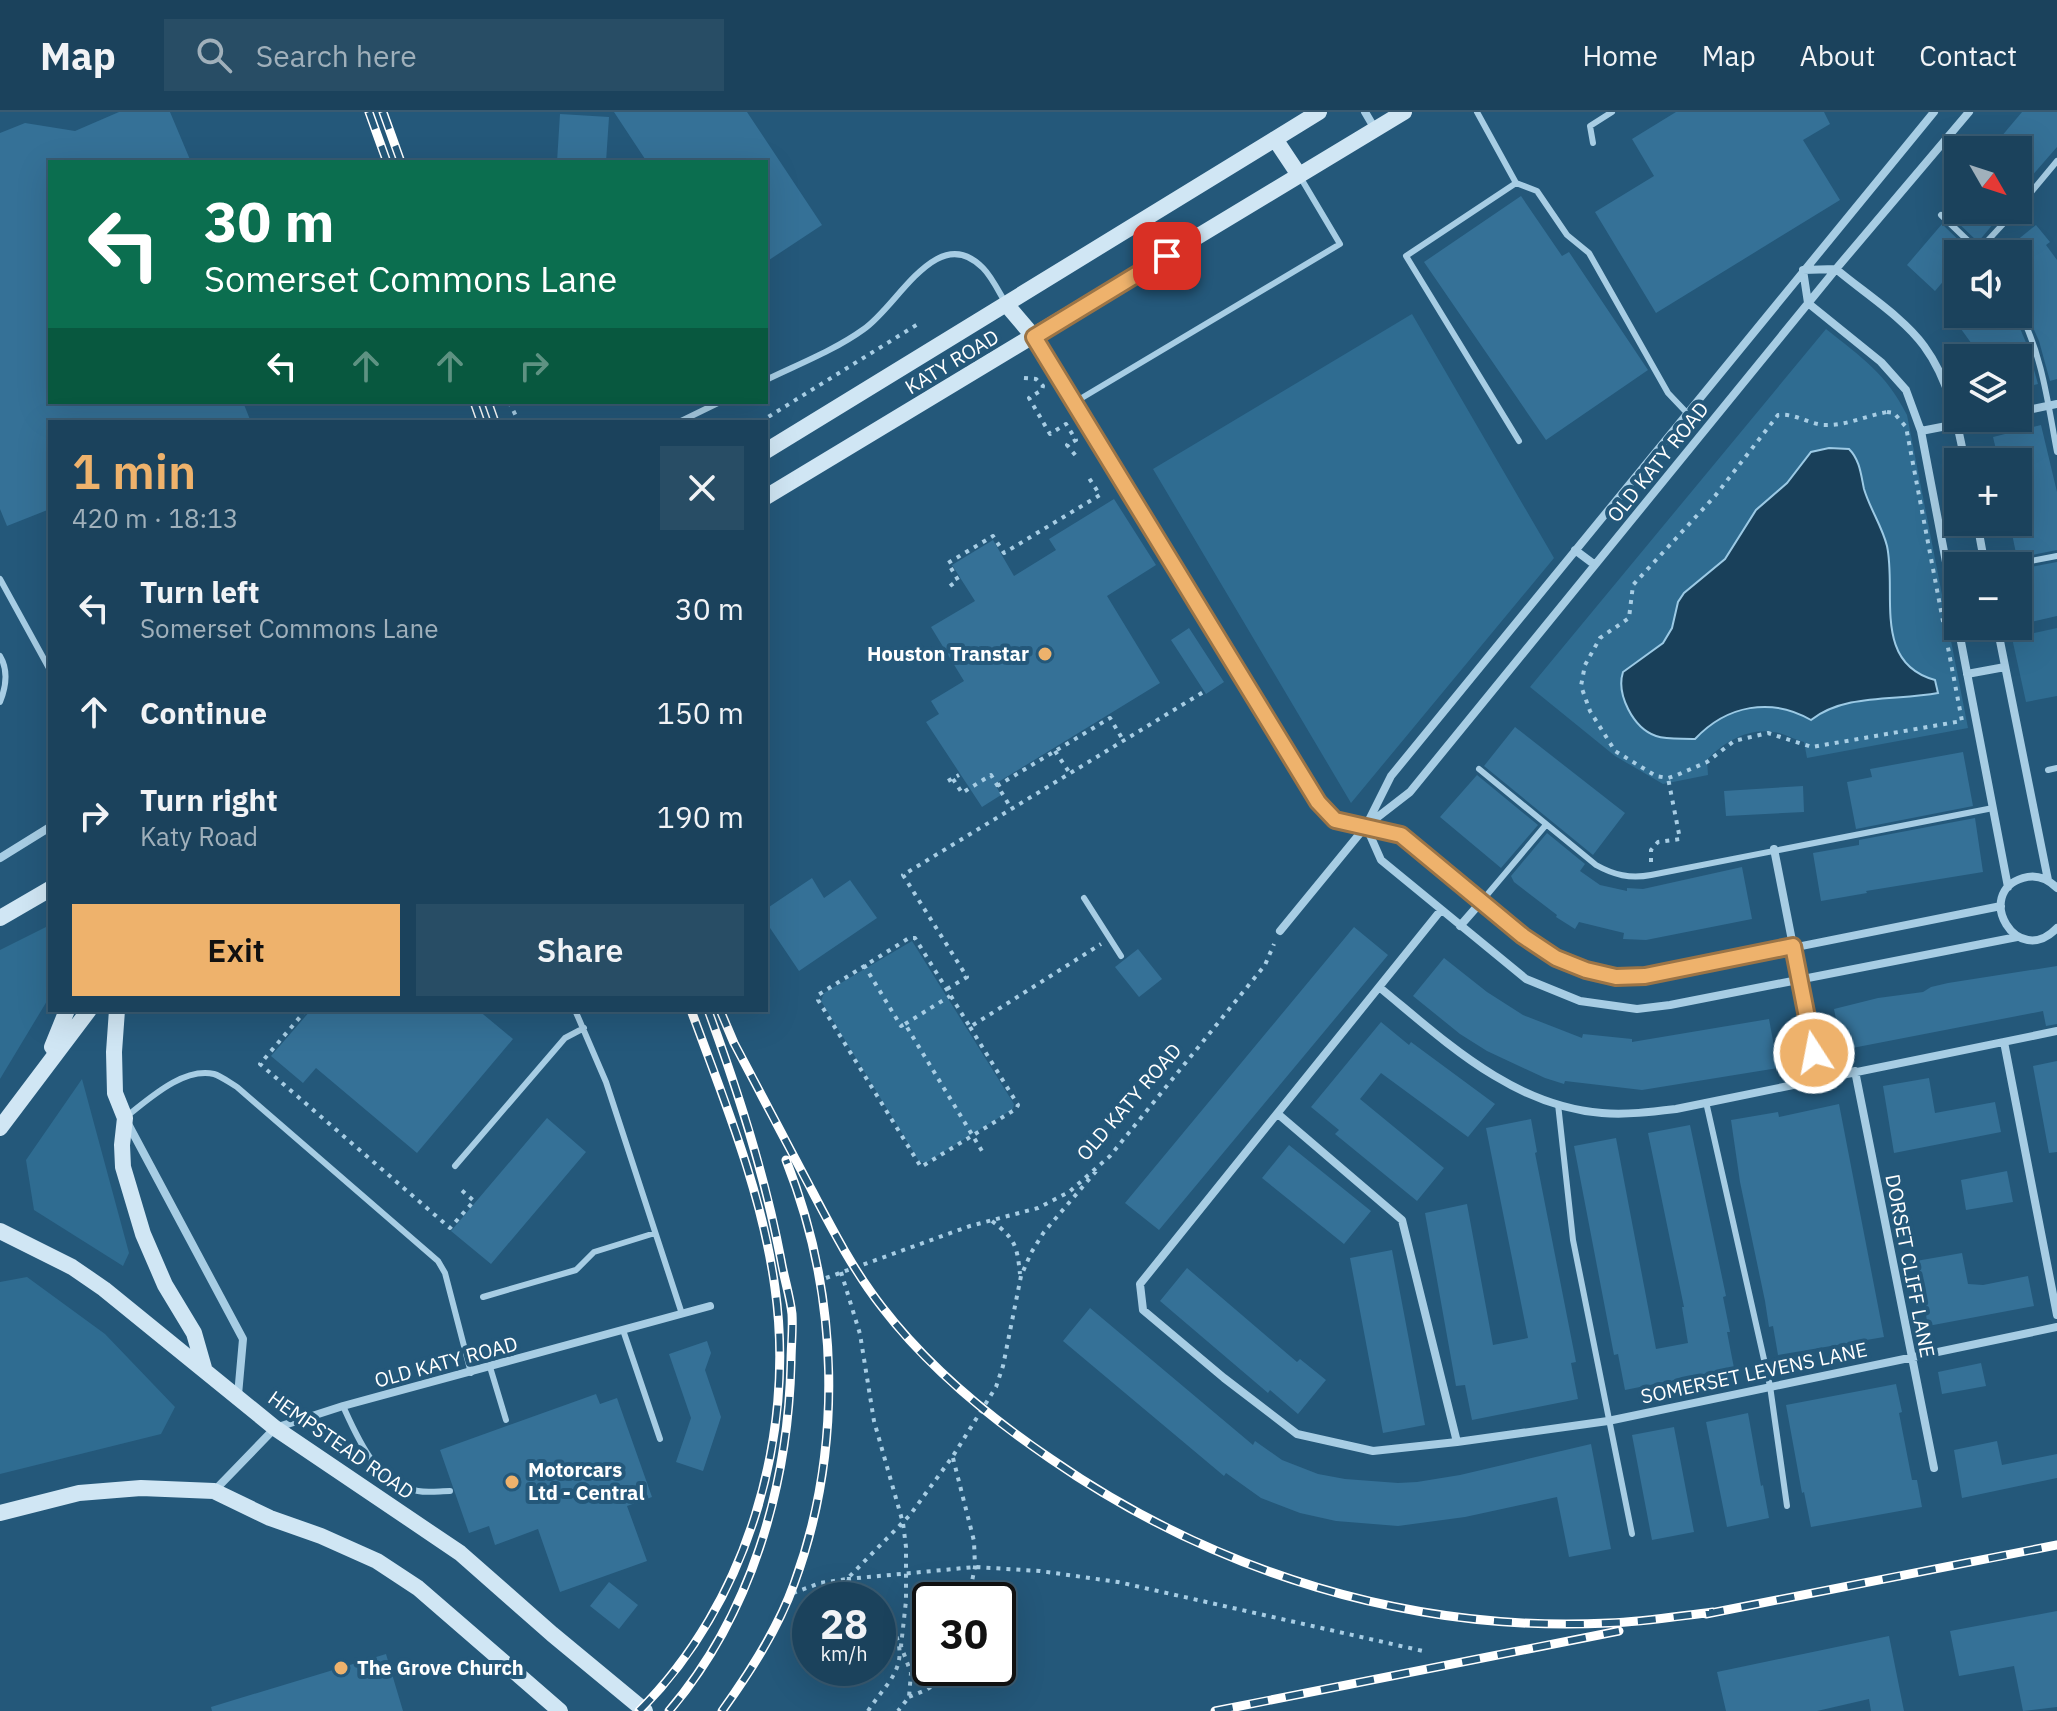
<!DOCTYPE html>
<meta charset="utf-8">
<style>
:root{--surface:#1b425c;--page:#284d65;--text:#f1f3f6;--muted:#a0b0bb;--line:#395b72;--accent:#eeb26c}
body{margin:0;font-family:"IBM Plex Sans",sans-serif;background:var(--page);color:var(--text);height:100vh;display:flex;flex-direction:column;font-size:30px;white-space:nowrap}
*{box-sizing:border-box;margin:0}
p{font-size:26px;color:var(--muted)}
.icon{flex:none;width:44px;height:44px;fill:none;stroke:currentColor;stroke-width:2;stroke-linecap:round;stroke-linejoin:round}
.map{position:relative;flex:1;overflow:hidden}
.side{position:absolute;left:48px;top:308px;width:720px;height:592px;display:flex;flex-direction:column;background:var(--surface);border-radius:0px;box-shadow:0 8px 32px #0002,0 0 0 2px var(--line)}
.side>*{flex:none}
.guide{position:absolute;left:48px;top:48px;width:720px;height:244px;border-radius:0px;box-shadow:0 8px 32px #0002,0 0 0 2px var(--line);background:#0b6e4f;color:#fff;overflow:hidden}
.needle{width:52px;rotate:129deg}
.fabs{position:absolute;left:1944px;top:24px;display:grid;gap:16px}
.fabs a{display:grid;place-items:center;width:88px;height:88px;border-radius:0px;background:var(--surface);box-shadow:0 8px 32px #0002,0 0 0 2px var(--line);font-size:40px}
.speed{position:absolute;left:792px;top:1470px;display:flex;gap:16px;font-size:40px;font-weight:700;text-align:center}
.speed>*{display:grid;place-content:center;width:104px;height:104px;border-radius:50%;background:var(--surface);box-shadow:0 8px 32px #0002,0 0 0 2px var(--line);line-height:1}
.speed small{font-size:20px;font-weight:400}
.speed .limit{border:4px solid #111;border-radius:12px;background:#fff;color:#111}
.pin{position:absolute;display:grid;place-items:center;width:68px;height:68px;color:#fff;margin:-34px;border-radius:16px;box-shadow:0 4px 12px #0006}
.me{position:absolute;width:88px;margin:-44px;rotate:349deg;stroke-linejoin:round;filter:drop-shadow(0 0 6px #0008)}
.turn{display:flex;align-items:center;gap:28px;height:168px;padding:0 24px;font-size:36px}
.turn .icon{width:104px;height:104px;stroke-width:2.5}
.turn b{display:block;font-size:56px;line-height:68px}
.lanes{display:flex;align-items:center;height:76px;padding:0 24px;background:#0003;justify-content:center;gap:40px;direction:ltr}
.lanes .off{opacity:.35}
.round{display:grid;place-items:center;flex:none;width:84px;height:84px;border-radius:0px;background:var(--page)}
.overview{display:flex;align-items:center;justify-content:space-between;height:136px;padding:0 24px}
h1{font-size:48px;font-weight:600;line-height:60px;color:var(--accent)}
.primary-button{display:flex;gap:16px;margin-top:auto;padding:16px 24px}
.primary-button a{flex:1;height:92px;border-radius:0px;background:var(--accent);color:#111;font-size:32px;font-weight:600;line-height:92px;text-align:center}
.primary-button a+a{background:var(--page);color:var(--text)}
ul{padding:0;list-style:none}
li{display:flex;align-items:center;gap:24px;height:104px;padding:0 24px}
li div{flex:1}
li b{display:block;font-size:30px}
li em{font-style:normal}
header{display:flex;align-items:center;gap:48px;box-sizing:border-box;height:112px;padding:0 40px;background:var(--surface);border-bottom:2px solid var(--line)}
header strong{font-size:38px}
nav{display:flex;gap:44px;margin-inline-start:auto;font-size:28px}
.search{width:560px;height:72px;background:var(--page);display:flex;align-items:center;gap:20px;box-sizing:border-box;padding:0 28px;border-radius:0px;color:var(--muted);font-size:30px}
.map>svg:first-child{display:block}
.green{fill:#2f6c91}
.water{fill:#19405a;stroke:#9ccae5;stroke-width:2}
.building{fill:#357197}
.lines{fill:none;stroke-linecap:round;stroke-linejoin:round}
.path{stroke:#a7cde4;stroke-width:4;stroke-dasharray:4 6;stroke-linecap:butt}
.lane{stroke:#a7cde4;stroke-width:6}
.street{stroke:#a7cde4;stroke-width:8}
.secondary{stroke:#d0e6f4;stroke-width:16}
.rail-casing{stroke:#fff;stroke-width:9}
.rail{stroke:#24587a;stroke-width:6;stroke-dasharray:18;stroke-linecap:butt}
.route-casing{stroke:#9b7446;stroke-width:20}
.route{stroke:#eeb26c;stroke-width:14}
.poi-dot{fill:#eeb26c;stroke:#24587a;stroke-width:3}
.labels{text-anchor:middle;stroke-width:8;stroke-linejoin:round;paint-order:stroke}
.street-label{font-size:20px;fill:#fff;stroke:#24587a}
.poi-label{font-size:20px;font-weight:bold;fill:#fff;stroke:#24587a;text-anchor:start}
</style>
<header>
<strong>Map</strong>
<div class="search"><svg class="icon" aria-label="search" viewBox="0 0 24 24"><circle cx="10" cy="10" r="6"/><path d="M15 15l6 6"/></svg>Search here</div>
<nav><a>Home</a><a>Map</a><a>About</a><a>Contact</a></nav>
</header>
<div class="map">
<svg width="2057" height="1599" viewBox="0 0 2057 1599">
<rect width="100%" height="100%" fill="#24587a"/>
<!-- green -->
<path class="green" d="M1412,202L1554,446L1351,691L1153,357Z
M1826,217C1862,246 1886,261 1907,303L1968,616L1807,646L1804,630C1795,628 1787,623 1779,621C1752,614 1725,628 1707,648L1708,663L1663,672L1615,644L1530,575Z
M2057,516V584L2026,590L2012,526Z
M50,813V884L0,967V838Z
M912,829L1014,992L1013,997L926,1051L919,1049L821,889L824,881Z
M82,967L129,1141L123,1154L34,1098L26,1048Z
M27,1165L105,1222L175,1295L161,1322L0,1362V1170Z"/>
<!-- water -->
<path class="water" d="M1829,336L1849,337C1860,348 1861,363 1864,377C1870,397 1882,414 1887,434C1897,480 1872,551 1935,568L1938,581C1897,589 1845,581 1811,608C1771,585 1727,593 1695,627C1683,626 1668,628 1656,624C1633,616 1616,582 1623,560L1663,531L1672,516L1678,490L1684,481L1725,447L1756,398L1787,371L1811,340Z"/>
<!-- building -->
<path class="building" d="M119,0H170L191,50H50V290H243L251,310H50V397L7,414L0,397V21L25,11L75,19Z
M614,0H747L822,113L766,150V50H647Z
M1676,0H1824L1830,12L1803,28L1840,88L1656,201L1595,100L1654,64L1632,27Z
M2022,0H2057V35L2018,80V38H1990Z
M560,2L609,5L606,50H557Z
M1521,84L1562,144L1569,140L1648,258L1546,328L1424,150Z
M1954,98H2005L1978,130L1950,103Z
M1942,112L1970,139L1967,142H1958V152L1935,179L1907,153Z
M2036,113L2050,130L2046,133L2057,148V267L2050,269L2039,229L2027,202H2034L2018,174V142H2000Z
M1951,202H2014L2027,233L2038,272L2018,277V246H1982L1961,217L1963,216Z
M2041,313L2057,380V438L2017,446L2011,417L2018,416V350H1999L1993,325Z
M1114,387L1156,453L1107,484L1160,571L995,672L1001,683L982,695L926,610L939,602L931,589L964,569L931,515L975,489L952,453L993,428L1014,464L1056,438L1049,427Z
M2057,450V504L2031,510L2020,457Z
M1189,516L1224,570L1206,582L1171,528Z
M1515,615L1625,701L1593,743L1484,654Z
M1963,640L1973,694L1856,717L1847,670L1872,665L1870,657Z
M1477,663L1538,713L1501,756L1440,705Z
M1803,674L1804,700L1726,704L1724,679Z
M1975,706L1983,760L1866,779L1867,781L1821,789L1813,741L1859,733V728Z
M1547,721L1585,752L1580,759L1600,773L1627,779V776L1643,777L1742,755L1752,807L1646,828L1623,827L1624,821L1579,810L1575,817L1556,805L1557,803L1514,770L1511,764Z
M812,766L824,786L850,768L877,806L799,859L766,810V797Z
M1354,815L1388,843L1159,1118L1125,1091Z
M1138,837L1162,867L1139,885L1115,855Z
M1444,846L1487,880L1523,903L1582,926L1583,922L1632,927V930L1769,907L1778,956L1642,978L1565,969L1564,972L1545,966L1487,939L1460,922L1413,884Z
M2057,854V912L2046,914L2043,899L1842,938L1834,897L1878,886L1923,880L1931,875L1948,871Z
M311,898H478L513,927L417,1041L316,956L303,971L271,944Z
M1381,910L1409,933L1411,930L1495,992L1468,1025L1381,961L1360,987L1444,1056L1417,1089L1335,1022L1339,1018L1311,995Z
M2057,949V1040L2049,1041L2033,954Z
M1929,966L1935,1001L1995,990L2001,1020L1894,1041L1883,974Z
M1839,992L1884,1225L1778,1243L1773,1214L1769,1215L1765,1189L1740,1070L1731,1008L1778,1000L1779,1005Z
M547,1006L586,1040L491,1152L451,1119Z
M1531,1007L1537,1040L1535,1041L1576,1250L1571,1251L1578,1287L1472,1308L1465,1273L1456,1274L1425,1101L1467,1092L1493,1233L1528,1226L1486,1016Z
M1690,1013L1726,1184L1723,1185L1730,1220H1727L1734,1256L1625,1278L1618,1242L1614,1243L1574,1034L1616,1026L1656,1237L1688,1231L1682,1195H1684L1648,1021Z
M1289,1033L1371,1099L1344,1132L1262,1066Z
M2007,1059L2013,1090L1966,1098L1961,1068Z
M1392,1138L1425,1313L1383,1321L1350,1146Z
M1962,1141L1968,1172L1983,1173L2028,1164L2034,1194L1928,1214L1916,1149Z
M1187,1156L1297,1250L1300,1247L1326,1268L1298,1302L1270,1278L1268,1281L1160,1189Z
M1090,1196L1253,1333L1255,1329L1282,1348L1318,1362L1345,1367L1398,1371L1417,1370L1460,1363L1591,1332L1611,1437L1569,1445L1557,1385L1465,1405L1398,1414L1336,1409L1300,1401L1261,1386L1226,1361L1224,1364L1063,1229Z
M707,1229L711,1241L705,1258L721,1305L703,1359L676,1350L691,1306L669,1242Z
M1981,1251L1986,1274L1942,1282L1938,1260Z
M1896,1272L1902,1300L1899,1301L1912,1368H1917L1922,1395L1811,1415L1804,1380L1802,1381L1786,1293Z
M596,1282L600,1292L617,1286L652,1385L627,1394L647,1449L560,1480L538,1417L495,1433L489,1414L469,1421L440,1338Z
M1748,1301L1761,1374L1763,1373L1769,1406L1727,1415L1706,1310Z
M1674,1315L1694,1420L1652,1428L1632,1323Z
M1997,1329L2002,1353L2057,1342V1366L1962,1386L1954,1338Z
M609,1470L638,1493L619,1517L590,1494Z
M2057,1499V1595L2023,1599L2014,1554L1959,1564L1950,1519Z
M1889,1524L1904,1599H1871L1869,1587L1817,1599H1726L1717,1560Z
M386,1542L403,1599H212L211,1595Z"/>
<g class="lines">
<!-- path -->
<path class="path" d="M1024,266L1036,267L1043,274L1042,278L1029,286L1050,322L1066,312L1076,328L1067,333L1076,344
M509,290L519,310
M1887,300L1894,301L1906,315L1962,609L1812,635L1768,621L1734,629L1707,650L1677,663L1668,666L1656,664L1615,639L1590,599L1581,574L1585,553L1600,526L1629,506L1633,473L1715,384L1778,303C1794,301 1807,311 1823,313C1846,314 1865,304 1887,300Z
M760,310L918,212
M950,474L958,468L948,451L993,424L1004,441L1100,383L1089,366
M1055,639L1069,660
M953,667L962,681L991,663L1011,696
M948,669L959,663
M997,674L1110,606L1123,628
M1651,750V738L1658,730L1680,727L1668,666
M864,853L901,914L905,912L982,1039
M947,877L967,865L903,763L1205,579
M306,898L260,952L450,1116L474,1089L458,1075
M905,912L950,884
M970,915L1018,993L1016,997L921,1055L818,888V883L909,826H915L970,915L1101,832
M992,1109C1015,1127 1017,1133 1020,1162
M841,1160L860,1222L874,1309L903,1411L906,1435V1489L901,1534L911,1561L909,1585L898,1599
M826,1166L970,1114L1038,1096L1069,1080L1110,1044L1265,853L1274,832
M953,1346L974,1429L975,1455L968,1488
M847,1467L975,1455L1040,1459L1118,1470L1423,1539
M847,1467L870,1488
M793,1481L820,1471L847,1467L910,1403L953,1344L996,1275L1003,1254L1021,1164L1031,1141L1044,1120L1097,1058
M909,1585L926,1578L960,1556
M868,1599C885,1572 910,1556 895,1521C891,1510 887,1503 878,1495"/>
<!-- lane -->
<path class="lane" d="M1477,0L1516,71L1406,144L1519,329
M1593,31L1590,14L1612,0
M1516,71L1537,79L1567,123L1589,141L1668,281L1687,301
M2018,96L2057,49
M1941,103L1982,142
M1979,138L2016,98
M2018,197C2042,241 2048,292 2057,340
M1035,225L1318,690L1335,708L1366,714
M766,268C799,252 835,238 864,217C898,194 937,109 983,156C992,165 999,180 1006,192
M1075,290L1340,132L1299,63
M679,310L720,290
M2010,453L2057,444
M0,467L50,558
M0,544C9,559 6,575 0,590
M1479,657L1596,753C1614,763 1630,767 1651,763L1993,696
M2048,658L2057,656
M1084,786L1121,844
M1481,790L1545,714
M575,898L606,970L682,1202
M1706,990L1770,1274L1787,1394
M1558,992L1573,1128L1632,1422
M127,1004C149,987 183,955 214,962C221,964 230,971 237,975L438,1149L445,1161L471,1261
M455,1054L565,926L584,916
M483,1185L576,1158L594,1140L655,1121
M623,1218L660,1327
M490,1255L506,1308
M343,1294C358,1327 377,1373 418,1379C428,1381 440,1379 450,1379"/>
<!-- street -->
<path class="street" d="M1365,0L1375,17
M2018,300L2057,292
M1921,319L1988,306
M1977,410L1985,454
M1575,438L1595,453
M1958,513L1921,319L1906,278L1881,250L1808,191L1803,158L1836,157C1863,180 1903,205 1924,234C1949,268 1957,309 1965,350
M1958,514L2008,775
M1997,514L2048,768
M1967,562L2005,555
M1370,711L1410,680L1836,157L1969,0
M1366,714L1381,748L1526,867L1580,889L1637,897L1670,893L2017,825
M1366,714C1377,717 1392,718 1401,723C1417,732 1430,747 1444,759C1515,818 1561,875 1662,862L2001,794
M1774,737L1819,966
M0,746L50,715
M2057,776C2048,767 2036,762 2023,766C1973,781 2017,858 2057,816
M1460,814L1481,790
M1280,819L1366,714L1391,664L1934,0
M1379,875C1445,929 1512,994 1602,1001C1626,1003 1651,1000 1676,997L2057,919
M2004,930L2057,1203
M1855,959L1934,1356
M1278,1002L1402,1108L1457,1330L1373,1339L1297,1322L1224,1266L1143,1198L1140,1172L1441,798
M127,1010L243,1227L238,1283
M1457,1330L1608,1309L2057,1215
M215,1378L275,1316L343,1294L710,1194"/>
<!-- secondary -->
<path class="secondary" d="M1275,27L1299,63
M1006,192L1034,225
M766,339L1319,0
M766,385L1404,0
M0,806L50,777
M117,898L114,940L115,981L125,1006L122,1033L123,1055L143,1122L165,1173L194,1221L204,1256
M52,935L67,898
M0,1016L89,898
M0,1119L72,1155L104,1177L275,1316L460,1441L552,1522L645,1599
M0,1401L79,1381L141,1376L214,1379L270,1406L321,1424L377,1449L418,1476L560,1599"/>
<!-- rail casing -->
<g class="rail-casing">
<path id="rail" d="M369,0L387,50
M383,0L401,50
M474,290L481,310
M488,290L495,310
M720,898L734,931C759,978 784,1026 809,1073C831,1115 853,1158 882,1195C928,1255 989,1305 1051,1347C1214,1460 1410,1521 1609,1511C1644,1510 1679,1504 1713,1500
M1706,1502L2057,1433
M639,1599C747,1492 796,1324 775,1176C762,1080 724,988 691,898
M669,1599C751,1503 788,1375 791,1251C791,1235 793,1218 792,1202C790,1184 784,1166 781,1148C765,1063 738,979 708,898
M722,1599C750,1560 778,1517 794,1472C844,1336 839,1182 786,1048
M1215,1599L1619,1519"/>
</g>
<!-- rail -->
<use href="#rail" class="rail"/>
</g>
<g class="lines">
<!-- route casing -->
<g class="route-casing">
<path id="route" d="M1167,144L1034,225L1318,690L1335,708L1401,723L1523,824L1556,846L1586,858L1616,865L1645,864L1793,834L1814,941"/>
</g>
<!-- route -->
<use href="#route" class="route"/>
</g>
<!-- markers -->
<g class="poi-dot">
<circle cx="1045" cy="542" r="8"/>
<circle cx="512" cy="1370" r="8"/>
<circle cx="341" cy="1556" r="8"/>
</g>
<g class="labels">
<!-- street labels -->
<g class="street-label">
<text transform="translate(952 250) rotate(-31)" y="7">KATY ROAD</text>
<text transform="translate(1658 350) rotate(-51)" y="7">OLD KATY ROAD</text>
<text transform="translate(1129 990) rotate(-49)" y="7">OLD KATY ROAD</text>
<text transform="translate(1910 1154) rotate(79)" y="7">DORSET CLIFF LANE</text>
<text transform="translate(446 1250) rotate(-15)" y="7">OLD KATY ROAD</text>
<text transform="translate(1754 1261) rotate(-12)" y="7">SOMERSET LEVENS LANE</text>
<text transform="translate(341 1333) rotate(35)" y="7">HEMPSTEAD ROAD</text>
</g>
<!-- poi labels -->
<g class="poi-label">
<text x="1029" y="549" text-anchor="end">Houston Transtar</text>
<text x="528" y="1365">Motorcars<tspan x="528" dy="23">Ltd - Central</tspan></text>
<text x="357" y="1563">The Grove Church</text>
</g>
</g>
</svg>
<div class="fabs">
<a><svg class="needle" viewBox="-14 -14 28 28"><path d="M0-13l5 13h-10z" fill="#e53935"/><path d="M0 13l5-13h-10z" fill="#a0b0bb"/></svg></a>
<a><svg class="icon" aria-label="sound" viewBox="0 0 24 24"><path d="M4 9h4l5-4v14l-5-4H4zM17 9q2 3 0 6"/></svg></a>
<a><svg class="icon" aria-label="layers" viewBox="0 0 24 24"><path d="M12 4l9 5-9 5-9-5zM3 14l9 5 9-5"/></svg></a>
<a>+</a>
<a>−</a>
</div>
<div class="speed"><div>28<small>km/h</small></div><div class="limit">30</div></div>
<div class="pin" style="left:1167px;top:144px;background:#d93025"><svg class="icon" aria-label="arrive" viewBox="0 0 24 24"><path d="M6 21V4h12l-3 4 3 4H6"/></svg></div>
<svg class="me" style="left:1814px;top:941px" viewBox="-20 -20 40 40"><circle r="17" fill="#eeb26c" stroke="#fff" stroke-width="3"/><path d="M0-11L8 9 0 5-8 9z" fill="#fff"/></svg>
<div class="guide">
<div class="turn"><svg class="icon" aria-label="left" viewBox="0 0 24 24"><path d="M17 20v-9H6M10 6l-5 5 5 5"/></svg><div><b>30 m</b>Somerset Commons Lane</div></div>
<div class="lanes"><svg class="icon" aria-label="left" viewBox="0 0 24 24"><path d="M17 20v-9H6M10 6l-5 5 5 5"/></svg><svg class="icon off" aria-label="ahead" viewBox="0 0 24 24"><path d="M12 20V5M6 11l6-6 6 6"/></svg><svg class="icon off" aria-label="ahead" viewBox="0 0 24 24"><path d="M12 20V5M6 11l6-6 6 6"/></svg><svg class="icon off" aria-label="right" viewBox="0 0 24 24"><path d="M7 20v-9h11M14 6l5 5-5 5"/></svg></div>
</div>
<section class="side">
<div class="overview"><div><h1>1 min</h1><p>420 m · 18:13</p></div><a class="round"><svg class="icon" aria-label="close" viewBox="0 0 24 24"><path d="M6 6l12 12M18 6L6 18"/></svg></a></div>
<ul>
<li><svg class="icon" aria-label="left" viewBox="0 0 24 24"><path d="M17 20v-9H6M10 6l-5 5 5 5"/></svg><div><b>Turn left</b><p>Somerset Commons Lane</p></div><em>30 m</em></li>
<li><svg class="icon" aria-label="ahead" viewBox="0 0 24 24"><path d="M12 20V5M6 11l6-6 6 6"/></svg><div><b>Continue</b></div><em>150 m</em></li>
<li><svg class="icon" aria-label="right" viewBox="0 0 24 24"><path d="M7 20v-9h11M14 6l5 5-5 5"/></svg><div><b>Turn right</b><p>Katy Road</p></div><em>190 m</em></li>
</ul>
<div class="primary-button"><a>Exit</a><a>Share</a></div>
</section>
</div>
